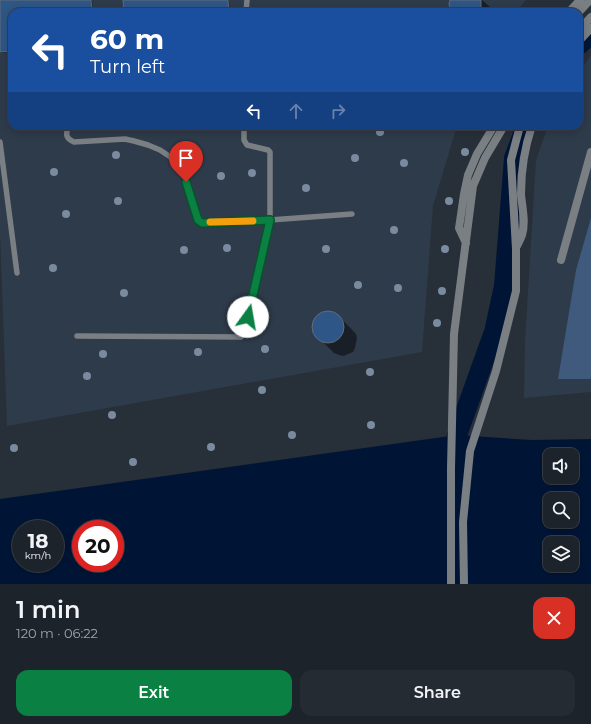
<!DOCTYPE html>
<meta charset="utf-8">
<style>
:root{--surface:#1d232b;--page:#252b33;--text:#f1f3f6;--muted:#a0a4a9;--line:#3b4047;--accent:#0b8043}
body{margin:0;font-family:Montserrat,sans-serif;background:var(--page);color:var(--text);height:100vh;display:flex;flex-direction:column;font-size:15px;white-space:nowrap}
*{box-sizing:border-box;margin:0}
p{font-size:13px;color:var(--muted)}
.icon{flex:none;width:22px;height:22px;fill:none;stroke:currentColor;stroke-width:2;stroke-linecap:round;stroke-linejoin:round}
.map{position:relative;height:584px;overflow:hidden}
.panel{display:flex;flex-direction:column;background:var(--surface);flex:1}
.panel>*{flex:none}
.top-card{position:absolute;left:8px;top:8px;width:575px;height:122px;border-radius:12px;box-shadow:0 2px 10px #0003,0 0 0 1px var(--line);background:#1a4fa0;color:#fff;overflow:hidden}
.tools{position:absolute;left:543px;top:448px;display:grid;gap:8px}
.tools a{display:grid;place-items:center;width:36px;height:36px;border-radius:8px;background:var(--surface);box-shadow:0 2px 10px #0003,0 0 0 1px var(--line);font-size:20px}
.speed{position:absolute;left:12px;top:520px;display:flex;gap:8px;font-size:20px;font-weight:700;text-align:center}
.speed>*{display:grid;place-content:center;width:52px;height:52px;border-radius:50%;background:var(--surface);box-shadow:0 2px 10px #0003,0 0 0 1px var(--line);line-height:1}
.speed small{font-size:10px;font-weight:400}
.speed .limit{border:6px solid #d22;background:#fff;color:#111}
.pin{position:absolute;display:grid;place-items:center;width:34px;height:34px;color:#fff;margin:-41px -17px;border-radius:50% 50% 50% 0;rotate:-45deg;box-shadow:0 0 4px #0007}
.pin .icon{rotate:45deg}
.me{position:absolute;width:44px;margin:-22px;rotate:13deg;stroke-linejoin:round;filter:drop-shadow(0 0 3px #0008)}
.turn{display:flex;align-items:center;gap:14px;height:84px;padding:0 16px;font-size:18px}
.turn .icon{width:52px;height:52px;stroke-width:2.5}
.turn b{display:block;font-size:28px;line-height:34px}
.lanes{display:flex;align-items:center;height:38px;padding:0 16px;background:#0003;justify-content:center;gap:20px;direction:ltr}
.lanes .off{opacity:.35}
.round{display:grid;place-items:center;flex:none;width:42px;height:42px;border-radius:12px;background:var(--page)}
.headline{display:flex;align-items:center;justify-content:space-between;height:68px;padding:0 16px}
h1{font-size:24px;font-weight:600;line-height:30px}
.action{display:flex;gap:8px;margin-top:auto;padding:8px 16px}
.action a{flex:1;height:46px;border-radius:12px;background:var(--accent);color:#fff;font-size:16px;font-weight:600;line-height:46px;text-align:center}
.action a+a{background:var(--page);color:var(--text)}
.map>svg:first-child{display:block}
.built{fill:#2e3b4a}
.green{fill:#3f5a7c}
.water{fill:#001536;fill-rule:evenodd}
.shadow{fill:#0007}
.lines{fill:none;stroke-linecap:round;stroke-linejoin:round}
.river{stroke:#001536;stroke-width:20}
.building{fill:#2e5787;stroke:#636c77}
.service{stroke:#7a7f84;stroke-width:5.5}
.minor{stroke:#7a7f84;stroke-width:8}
.tertiary{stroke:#7a7f84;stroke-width:8}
.tree{fill:#7a8a9f}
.route-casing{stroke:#07532c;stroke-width:10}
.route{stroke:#0b8043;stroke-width:7}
.slow{stroke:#f59e0b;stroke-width:7}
</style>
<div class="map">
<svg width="591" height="584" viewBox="0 0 591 584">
<rect width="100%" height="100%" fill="#272f39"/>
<!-- built -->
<path class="built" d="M0,0H526L516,12H12V126H457L433,206L422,352L7,426L0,235Z
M591,55V392L524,398L525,341L536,160L548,126H579V72Z"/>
<!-- green -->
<path class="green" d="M591,218V379H558L576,270Z"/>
<!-- water -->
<path class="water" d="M457,435L532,440L591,439V584H0V499ZM550,455H572V477H550ZM550,499H572V521H550ZM21,529H55V563H21ZM81,529H115V563H81ZM550,543H572V565H550Z"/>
<!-- shadow -->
<path class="shadow" d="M0,0H92L93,12H12V52L0,53Z
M124,0H229L230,12H125Z
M451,0H482L490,7L493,12H452Z
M325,312H330L335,313L339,316L356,334L357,338L355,348L353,352L348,354L344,356L339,355L334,353L317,336L314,332L313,327L314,322L316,318L320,314Z"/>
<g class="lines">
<!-- river -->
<path class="river" d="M579,45L591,34
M457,435L494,332L504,286L514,158L526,126"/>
</g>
<!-- building -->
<path class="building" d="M0,0H91L92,12H12V51L0,52Z
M123,0H228L229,12H124Z
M450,0H481V7L479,12H451L449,4Z
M285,9L349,12H285Z
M312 327a16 16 0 1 1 32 0a16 16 0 1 1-32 0Z"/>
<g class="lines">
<!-- service -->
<path class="service" d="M246,12L247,0
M68,126C66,134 65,138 74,142L125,139L134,141L148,145L160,150L169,156L176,162L182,169L198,220L201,222L270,220L352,214
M0,142L17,273
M77,336L241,337L244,334L270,220V152L268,150L247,145L244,140V126"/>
<!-- minor -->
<path class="minor" d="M561,260L591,152"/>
<!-- tertiary -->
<path class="tertiary" d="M569,12L580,0
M579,12L590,0
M579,30L591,17
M579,41L591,28
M466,243L459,228L464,194L468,175L477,154L494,126
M517,246C519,242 521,238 522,235C526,222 522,207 521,194C521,170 524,149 532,126
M451,584V468L454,334L473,186L485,158L504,126
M464,584L463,522L470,451L496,371L516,291V249L511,160L520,126"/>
</g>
<!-- trees -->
<g class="tree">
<circle cx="380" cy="132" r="4"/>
<circle cx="465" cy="152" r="4"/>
<circle cx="116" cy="155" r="4"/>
<circle cx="355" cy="158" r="4"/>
<circle cx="404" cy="163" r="4"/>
<circle cx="54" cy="172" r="4"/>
<circle cx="252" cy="173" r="4"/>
<circle cx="221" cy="176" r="4"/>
<circle cx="306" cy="188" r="4"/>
<circle cx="118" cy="201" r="4"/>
<circle cx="449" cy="201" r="4"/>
<circle cx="66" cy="214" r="4"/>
<circle cx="394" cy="230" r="4"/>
<circle cx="227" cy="248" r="4"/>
<circle cx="326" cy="249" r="4"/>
<circle cx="445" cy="249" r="4"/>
<circle cx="184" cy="250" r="4"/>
<circle cx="53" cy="268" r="4"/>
<circle cx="358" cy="285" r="4"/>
<circle cx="398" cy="288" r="4"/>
<circle cx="442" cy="291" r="4"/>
<circle cx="124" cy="293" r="4"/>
<circle cx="437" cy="323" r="4"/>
<circle cx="265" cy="349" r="4"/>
<circle cx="198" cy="352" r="4"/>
<circle cx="103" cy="354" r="4"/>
<circle cx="370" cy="372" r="4"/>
<circle cx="87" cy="376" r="4"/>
<circle cx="262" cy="390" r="4"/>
<circle cx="112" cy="415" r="4"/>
<circle cx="371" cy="425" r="4"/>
<circle cx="292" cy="435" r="4"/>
<circle cx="211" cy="447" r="4"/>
<circle cx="14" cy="448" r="4"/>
<circle cx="133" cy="462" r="4"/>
</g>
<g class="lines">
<!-- route casing -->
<g class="route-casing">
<path id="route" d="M186,182L198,220L202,223L270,220L248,317"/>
</g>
<!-- route -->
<use href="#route" class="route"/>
<!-- slow -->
<path class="slow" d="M210,222L253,221"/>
</g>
</svg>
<div class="tools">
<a><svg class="icon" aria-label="sound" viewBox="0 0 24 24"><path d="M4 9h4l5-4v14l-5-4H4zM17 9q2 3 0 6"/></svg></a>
<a><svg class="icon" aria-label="search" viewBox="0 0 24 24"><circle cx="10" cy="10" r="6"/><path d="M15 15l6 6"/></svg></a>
<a><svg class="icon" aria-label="layers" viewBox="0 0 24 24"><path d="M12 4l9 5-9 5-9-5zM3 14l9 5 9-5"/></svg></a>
</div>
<div class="speed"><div>18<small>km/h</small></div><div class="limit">20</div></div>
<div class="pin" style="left:186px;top:182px;background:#d93025"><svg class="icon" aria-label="arrive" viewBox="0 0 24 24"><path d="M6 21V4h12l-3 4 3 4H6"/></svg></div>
<svg class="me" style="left:248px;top:317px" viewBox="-20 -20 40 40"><circle r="19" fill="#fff"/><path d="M0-13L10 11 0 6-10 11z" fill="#0b8043"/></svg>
<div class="top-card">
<div class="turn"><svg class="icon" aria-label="left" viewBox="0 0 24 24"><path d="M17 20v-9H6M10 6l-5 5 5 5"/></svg><div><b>60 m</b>Turn left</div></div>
<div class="lanes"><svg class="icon" aria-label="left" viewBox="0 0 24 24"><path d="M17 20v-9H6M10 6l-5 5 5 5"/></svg><svg class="icon off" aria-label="ahead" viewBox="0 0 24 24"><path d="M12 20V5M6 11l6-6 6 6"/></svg><svg class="icon off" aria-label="right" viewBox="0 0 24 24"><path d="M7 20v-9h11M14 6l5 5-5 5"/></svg></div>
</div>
</div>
<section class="panel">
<div class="headline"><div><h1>1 min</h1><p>120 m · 06:22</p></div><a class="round" style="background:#d93025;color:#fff"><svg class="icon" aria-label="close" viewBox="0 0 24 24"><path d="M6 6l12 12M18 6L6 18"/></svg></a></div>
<div class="action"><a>Exit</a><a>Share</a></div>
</section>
